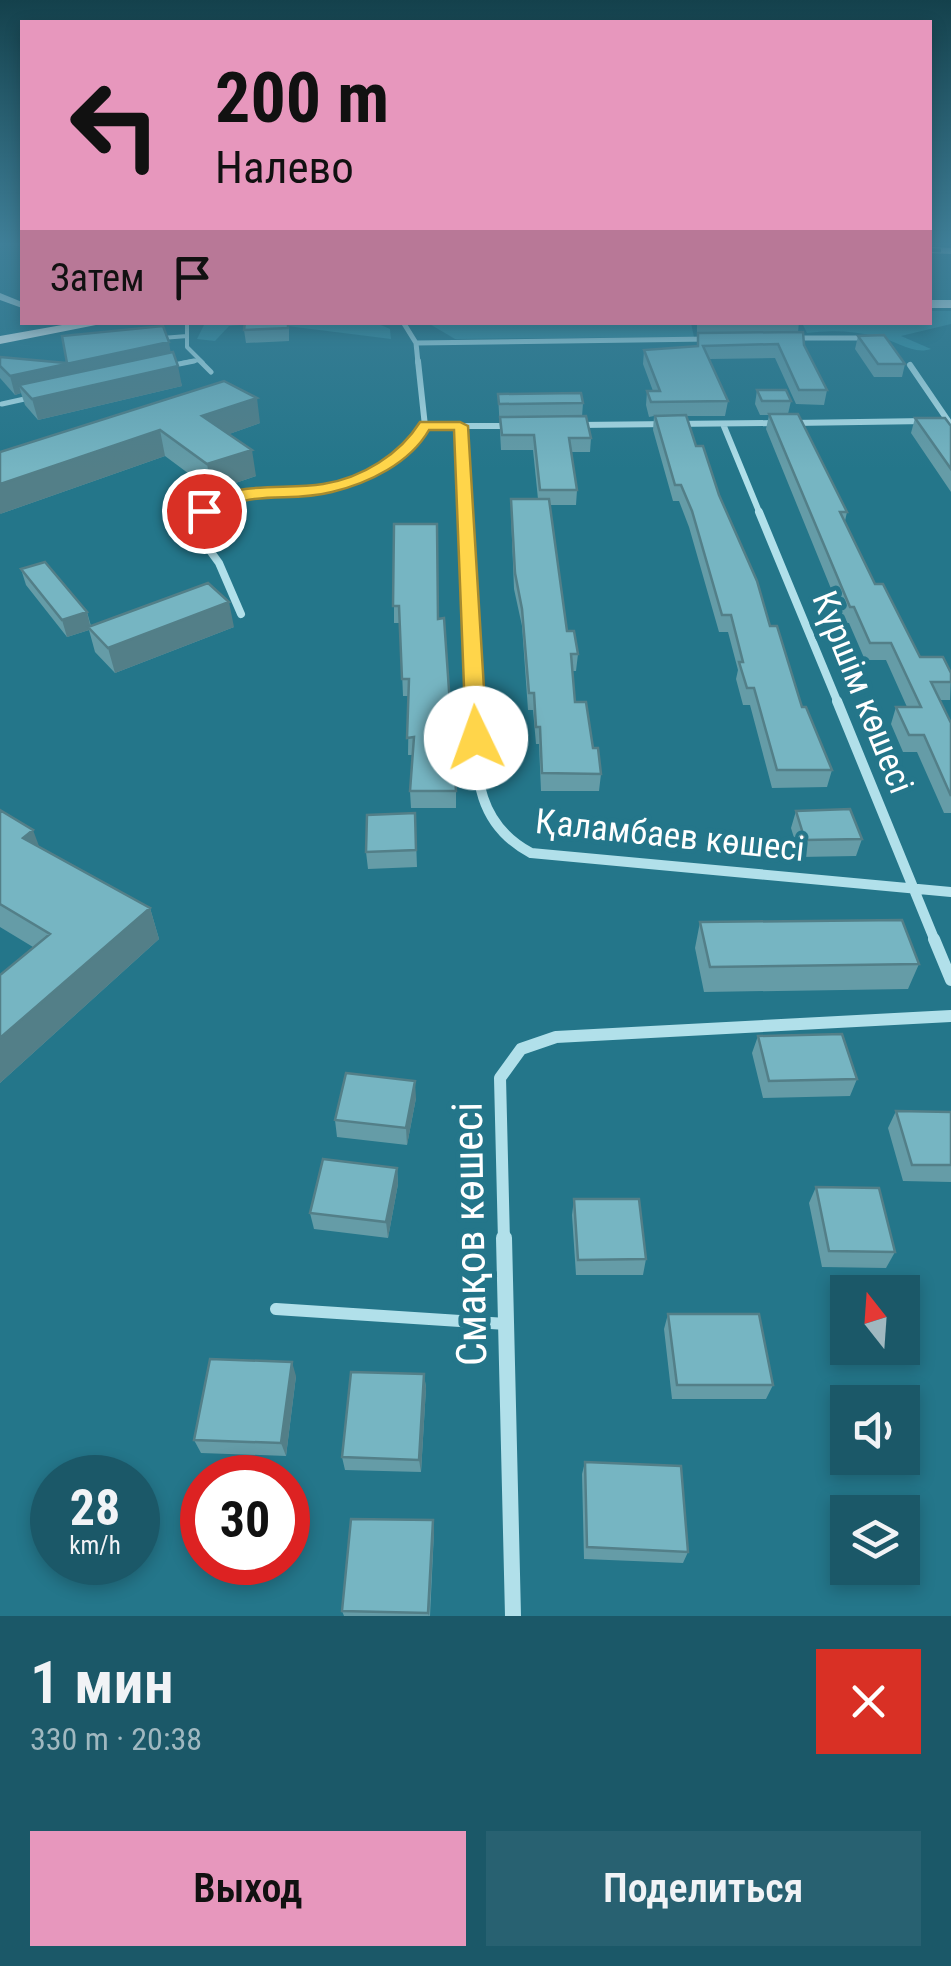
<!DOCTYPE html>
<html lang="ru">
<meta charset="utf-8">
<style>
:root{--surface:#1b5868;--page:#286171;--text:#f1f3f6;--muted:#a0b8c0;--accent:#e797bd}
body{margin:0;font-family:"Roboto Condensed",sans-serif;background:var(--page);color:var(--text);height:100vh;display:flex;flex-direction:column;font-size:38px;white-space:nowrap}
*{box-sizing:border-box;margin:0}
p{font-size:32px;color:var(--muted)}
.icon{flex:none;width:55px;height:55px;fill:none;stroke:currentColor;stroke-width:2;stroke-linecap:round;stroke-linejoin:round}
.map{position:relative;height:1616px;overflow:hidden}
.panel{display:flex;flex-direction:column;background:var(--surface);flex:1}
.panel>*{flex:none}
.guide{position:absolute;left:20px;top:20px;width:912px;height:305px;border-radius:0px;box-shadow:0 5px 15px #0003;background:#e797bd;color:#111;overflow:hidden}
.needle{width:65px;rotate:343deg}
.buttons{position:absolute;left:830px;top:1275px;display:grid;gap:20px}
.buttons a{display:grid;place-items:center;width:90px;height:90px;border-radius:0px;background:var(--surface);box-shadow:0 5px 15px #0003;font-size:50px}
.speed{position:absolute;left:30px;top:1455px;display:flex;gap:20px;font-size:50px;font-weight:700;text-align:center}
.speed>*{display:grid;place-content:center;width:130px;height:130px;border-radius:50%;background:var(--surface);box-shadow:0 5px 15px #0003;line-height:1}
.speed small{font-size:25px;font-weight:400}
.speed .limit{border:15px solid #d22;background:#fff;color:#111}
.pin{position:absolute;display:grid;place-items:center;width:85px;height:85px;color:#fff;margin:-42px;border:5px solid #fff;border-radius:50%;box-shadow:0 2px 10px #0007}
.me{position:absolute;width:110px;margin:-55px;rotate:357deg;stroke-linejoin:round;filter:drop-shadow(0 0 8px #0008)}
.turn{display:flex;align-items:center;gap:35px;height:210px;padding:0 30px;font-size:45px}
.turn .icon{width:130px;height:130px;stroke-width:2.5}
.turn b{display:block;font-size:70px;line-height:85px}
.then{display:flex;align-items:center;height:95px;padding:0 30px;background:#0003;gap:20px;font-size:38px}
.round{display:grid;place-items:center;flex:none;width:105px;height:105px;border-radius:0px;background:var(--page)}
.summary{display:flex;align-items:center;justify-content:space-between;height:170px;padding:0 30px}
h1{font-size:60px;font-weight:600;line-height:75px}
.action{display:flex;gap:20px;margin-top:auto;padding:20px 30px}
.action a{flex:1;height:115px;border-radius:0px;background:var(--accent);color:#111;font-size:40px;font-weight:600;line-height:115px;text-align:center}
.action a+a{background:var(--page);color:var(--text)}
.map>svg:first-child{display:block}
.green{fill:#3691a4}
.lines{fill:none;stroke-linecap:round;stroke-linejoin:round}
.service-far2{stroke:#b1e0ea;stroke-width:4}
.service-far1{stroke:#b1e0ea;stroke-width:5}
.service{stroke:#b1e0ea;stroke-width:12}
.minor-far5{stroke:#b1e0ea;stroke-width:5}
.minor-far4{stroke:#b1e0ea;stroke-width:6}
.minor-far3{stroke:#b1e0ea;stroke-width:8}
.minor-far2{stroke:#b1e0ea;stroke-width:10}
.minor-far1{stroke:#b1e0ea;stroke-width:12}
.minor{stroke:#b1e0ea;stroke-width:16}
.secondary{fill:#dcf2f8;fill-rule:evenodd}
.primary{fill:#f5fcfe;fill-rule:evenodd}
.rail-casing{stroke:#fff;stroke-width:6}
.rail{stroke:#24768a;stroke-width:4;stroke-dasharray:11;stroke-linecap:butt}
.wall{fill:#659ca7}
.shaded-wall{fill:#537f88}
.building{fill:#76b5c2;stroke:#537f88;stroke-width:2.5}
.route{fill:#ffd54a;stroke:#a68a30;stroke-width:2.5}
.labels{text-anchor:middle;stroke-width:10;stroke-linejoin:round;paint-order:stroke}
.street-label{font-size:35px;fill:#fff;stroke:#24768a}
.near-street-label{font-size:42px;fill:#fff;stroke:#24768a}
</style>
<div class="map">
<svg width="951" height="1616" viewBox="0 0 951 1616">
<rect width="100%" height="100%" fill="#24768a"/>
<!-- green -->
<path class="green" d="M930,311H951V324L901,336L931,349C913,355 897,341 879,337C855,331 831,330 807,333L802,323L930,322Z
M374,322L390,329L391,339L263,323L229,326L215,341L197,339L205,323Z
M428,323H691L694,337L455,339Z"/>
<g class="lines">
<!-- service-far2 -->
<path class="service-far2" d="M187,322V347L203,363
M162,338L187,336
M182,363L199,360"/>
<!-- service-far1 -->
<path class="service-far1" d="M200,361L211,372
M169,366L194,361
M2,404L29,398"/>
<!-- service -->
<path class="service" d="M276,1309L506,1324"/>
<!-- minor-far5 -->
<path class="minor-far5" d="M403,322L416,343L418,363
M792,338H860
M416,343L710,339"/>
<!-- minor-far4 -->
<path class="minor-far4" d="M418,361L425,426H511
M910,365L951,425
M793,423L926,421
M723,424L760,514
M578,425L776,423
M460,426L465,514
M206,514C237,488 273,494 312,490C358,486 398,464 425,426"/>
<!-- minor-far3 -->
<path class="minor-far3" d="M209,512L195,530L219,563L241,614
M464,512L474,703
M759,512L838,703"/>
<!-- minor-far2 -->
<path class="minor-far2" d="M474,701C477,762 469,820 531,853L951,892
M837,701L935,941"/>
<!-- minor-far1 -->
<path class="minor-far1" d="M934,939L951,980
M504,1241L500,1078L521,1049L556,1037L951,1016"/>
<!-- minor -->
<path class="minor" d="M504,1238L513,1616"/>
<!-- secondary -->
<path class="secondary" d="M0,293L22,302V308L0,300Z"/>
<!-- primary -->
<path class="primary" d="M930,300H951V308H930Z
M79,322H111L0,344V336Z"/>
<!-- rail casing -->
<g class="rail-casing">
<path id="rail" d="M930,250L951,251"/>
</g>
<!-- rail -->
<use href="#rail" class="rail"/>
</g>
<!-- wall -->
<path class="wall" d="M289,322V341L246,343L244,330Z
M697,322H799L798,332L827,390L824,405L796,404L775,358L709,359L728,401L725,416H686L696,446L719,495L802,707L832,770L827,787L772,788L750,705H743L736,679L738,670L728,632H719L689,527L679,501H673L653,430L654,416L649,417L646,405L647,391H653L643,364L644,350L697,346L698,334H697Z
M858,336L905,364L902,377H874L855,349Z
M171,352L182,386L38,420L25,405L21,393L15,395L0,378V357L67,363Z
M224,381L260,423L229,434L256,476L212,491L165,456L0,514Z
M757,390L791,401L788,414L847,512L845,521L875,584L920,657L951,673L950,700H940L951,723V813H944L917,752H903L891,724L896,707H907L886,660H865L849,623H845L766,429L769,415H760L755,404Z
M498,394L583,403L582,417L591,438L590,452H571L577,490L576,505H550L567,631L578,654L576,671H572L575,702L601,774L599,791H541L539,744H536L533,710H528L522,626L514,589L511,514V499H538L533,450H501Z
M915,418L951,426V492L911,433Z
M394,524L438,619L456,791V808H411L410,791L412,755H408L409,696H403L400,623H394Z
M21,569L87,612L91,626L234,627L115,673L95,652L89,630L67,637L26,585Z
M0,810L40,847L150,908L159,939L0,1083V975L33,947L0,927Z
M796,811L862,839L856,856L800,857L791,828Z
M415,813L417,867L368,869L366,852Z
M700,922L919,964L908,989L704,992L695,948Z
M758,1036L857,1079L850,1096L763,1098L752,1053Z
M416,1098L407,1145L337,1137L335,1120Z
M896,1111L951,1112V1182L903,1181L888,1128Z
M397,1168L398,1184L388,1238L314,1229L310,1213Z
M816,1187L895,1252L886,1268L822,1267L809,1203Z
M574,1199L646,1259L643,1275H576L572,1215Z
M668,1314L773,1385L766,1399H672L664,1329Z
M424,1374L426,1388L421,1472L345,1470L342,1457Z
M296,1376L286,1456L201,1453L194,1440Z
M585,1462L688,1552L683,1563L584,1559L582,1474Z
M433,1520L434,1532L430,1616H344L342,1611Z"/>
<!-- shaded-wall -->
<path class="shaded-wall" d="M169,342L172,360L19,385L21,393L15,395L10,376Z
M178,366L182,386L38,420L32,399Z
M257,398L260,423L207,442L202,416Z
M160,430L165,456L0,514V484Z
M252,450L256,476L212,491L207,464Z
M229,602L234,627L115,673L108,648Z
M87,612L91,629L88,627L89,630L67,637L62,620Z
M33,830L45,862L23,838Z
M150,908L159,939L0,1083V1038Z
M415,1081L416,1098L407,1145L406,1128Z
M397,1168L398,1184L388,1238L386,1222Z
M292,1362L296,1376L286,1456L281,1443Z
M424,1374L426,1388L421,1472L419,1460Z
M433,1520L434,1532L429,1616L428,1613Z"/>
<!-- building -->
<path class="building" d="M245,322H288V328L244,330Z
M163,326L169,342L10,376L0,366V357L67,363L62,336Z
M803,332L804,345L827,390H799L778,344L703,346L728,401L651,402L647,391H660L644,350L698,346V333Z
M884,335L905,364H878L858,336Z
M173,352L178,366L32,399L19,385Z
M224,381L257,398L202,416L252,450L207,464L160,430L0,484V452Z
M757,390H786L791,401H762Z
M581,393L583,403L499,404L498,394Z
M769,414H798L847,512H840L875,584H883L920,657H943L951,673V682H931L951,723V796L924,735H909L896,707H921L891,643H870L854,607H850Z
M686,415L696,446H703L719,495L757,581L770,626H777L802,707H806L832,770H777L754,688H747L739,662H743L731,615H722L692,511L681,485H675L655,416Z
M586,416L591,438H569L577,490H540L534,435H502L500,417Z
M915,418H945L951,426V469Z
M511,499H549L567,631H574L578,654H571L575,702H586L593,748H598L601,774L542,773L540,727H536L534,693H529L522,609L515,573Z
M394,524H437L438,619L444,618L456,791H410L414,737L407,738L409,679H402L399,606H393Z
M45,562L87,612L62,620L21,569Z
M208,583L229,602L108,648L88,627Z
M850,809L862,839L805,840L796,811Z
M0,810L33,830L23,838L150,908L0,1038V975L50,934L0,904Z
M415,813L416,850L366,852L367,815Z
M902,920L919,964L710,967L700,922Z
M842,1034L857,1079L769,1081L758,1036Z
M346,1073L415,1081L406,1128L335,1120Z
M896,1111L951,1112V1165H912Z
M323,1159L397,1168L386,1222L310,1213Z
M816,1187L879,1188L895,1252L829,1251Z
M574,1199H639L646,1259L578,1260Z
M668,1314H759L773,1385H677Z
M210,1359L292,1362L281,1443L194,1440Z
M351,1372L424,1374L419,1460L342,1457Z
M585,1462L681,1466L688,1552L587,1547Z
M351,1519L433,1520L428,1613L342,1611Z"/>
<!-- sky -->
<linearGradient id="sky" x2="0" y2="1"><stop stop-color="#14414c"/><stop offset="0.52" stop-color="#3f7f98"/><stop offset="1" stop-color="#3f7f98" stop-opacity="0"/></linearGradient>
<rect width="951" height="469" fill="url(#sky)"/>
<!-- route -->
<path class="route" d="M420,422H460L468,426L487,738L476,744L466,738L454,430H429C410,463 369,483 332,492C285,504 259,487 209,515L196,511C231,478 280,491 323,484C362,478 400,454 420,422Z"/>
<g class="labels">
<!-- street labels -->
<g class="street-label">
<text transform="translate(863 692) rotate(68)" y="12">Күршім көшесі</text>
<text transform="translate(670 835) rotate(6)" y="12">Қаламбаев көшесі</text>
</g>
<!-- near-street labels -->
<g class="near-street-label">
<text transform="translate(469 1234) rotate(-91)" y="15">Смақов көшесі</text>
</g>
</g>
</svg>
<div class="buttons">
<a><svg class="needle" viewBox="-14 -14 28 28"><path d="M0-13l5 13h-10z" fill="#e53935"/><path d="M0 13l5-13h-10z" fill="#a0b8c0"/></svg></a>
<a><svg class="icon" aria-label="sound" viewBox="0 0 24 24"><path d="M4 9h4l5-4v14l-5-4H4zM17 9q2 3 0 6"/></svg></a>
<a><svg class="icon" aria-label="layers" viewBox="0 0 24 24"><path d="M12 4l9 5-9 5-9-5zM3 14l9 5 9-5"/></svg></a>
</div>
<div class="speed"><div>28<small>km/h</small></div><div class="limit">30</div></div>
<div class="pin" style="left:204px;top:511px;background:#d93025"><svg class="icon" aria-label="arrive" viewBox="0 0 24 24"><path d="M6 21V4h12l-3 4 3 4H6"/></svg></div>
<svg class="me" style="left:476px;top:738px" viewBox="-20 -20 40 40"><circle r="19" fill="#fff"/><path d="M0-13L10 11 0 6-10 11z" fill="#ffd54a"/></svg>
<div class="guide">
<div class="turn"><svg class="icon" aria-label="left" viewBox="0 0 24 24"><path d="M17 20v-9H6M10 6l-5 5 5 5"/></svg><div><b>200 m</b>Налево</div></div>
<div class="then">Затем<svg class="icon" aria-label="arrive" viewBox="0 0 24 24"><path d="M6 21V4h12l-3 4 3 4H6"/></svg></div>
</div>
</div>
<section class="panel">
<div class="summary"><div><h1>1 мин</h1><p>330 m · 20:38</p></div><a class="round" style="background:#d93025;color:#fff"><svg class="icon" aria-label="close" viewBox="0 0 24 24"><path d="M6 6l12 12M18 6L6 18"/></svg></a></div>
<div class="action"><a>Выход</a><a>Поделиться</a></div>
</section>
